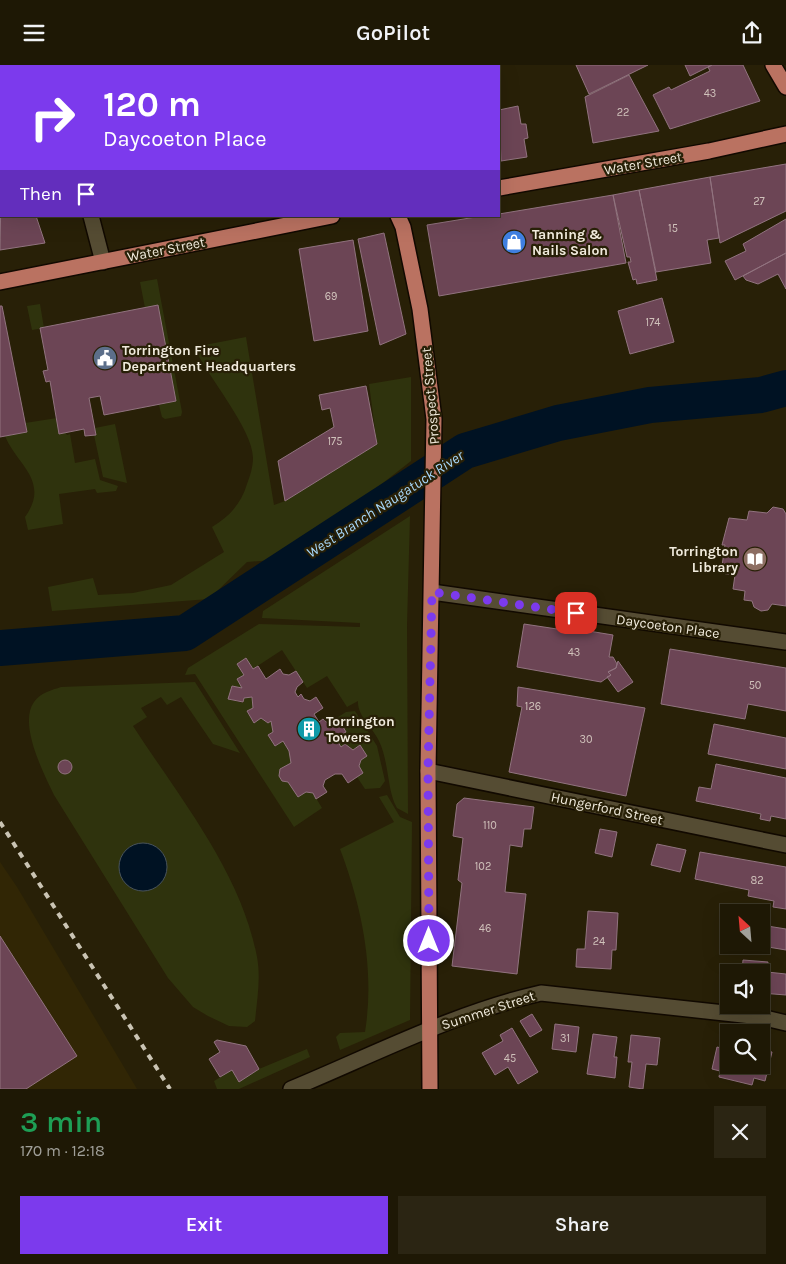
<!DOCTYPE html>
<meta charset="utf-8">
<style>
:root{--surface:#1e1805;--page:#2b2513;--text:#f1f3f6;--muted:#a1a09a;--line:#3c3727;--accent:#7c3aed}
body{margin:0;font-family:Karla,sans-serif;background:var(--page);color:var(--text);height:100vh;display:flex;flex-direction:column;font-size:19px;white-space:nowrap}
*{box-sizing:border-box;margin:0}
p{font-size:16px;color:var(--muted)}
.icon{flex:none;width:28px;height:28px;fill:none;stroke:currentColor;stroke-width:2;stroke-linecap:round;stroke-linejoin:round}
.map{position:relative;height:1024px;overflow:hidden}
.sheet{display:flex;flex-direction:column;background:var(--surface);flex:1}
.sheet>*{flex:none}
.top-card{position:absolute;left:0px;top:0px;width:500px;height:152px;box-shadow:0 5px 20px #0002,0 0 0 1px var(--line);background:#7c3aed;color:#fff;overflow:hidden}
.needle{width:32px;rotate:334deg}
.buttons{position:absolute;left:720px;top:839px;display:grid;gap:10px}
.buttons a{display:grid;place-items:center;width:50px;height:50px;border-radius:0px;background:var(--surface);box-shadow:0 5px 20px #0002,0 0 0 1px var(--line);font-size:25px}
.pin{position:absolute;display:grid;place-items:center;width:42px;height:42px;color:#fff;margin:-21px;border-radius:10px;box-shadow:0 2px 8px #0006}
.me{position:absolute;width:55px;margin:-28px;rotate:0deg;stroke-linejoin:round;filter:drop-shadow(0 0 4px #0008)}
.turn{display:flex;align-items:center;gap:18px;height:105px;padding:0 20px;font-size:22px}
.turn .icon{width:65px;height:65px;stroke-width:2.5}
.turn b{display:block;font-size:35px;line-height:42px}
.then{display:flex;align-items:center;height:48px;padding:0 20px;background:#0003;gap:10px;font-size:19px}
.round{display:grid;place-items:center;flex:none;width:52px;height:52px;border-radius:0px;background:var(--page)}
.overview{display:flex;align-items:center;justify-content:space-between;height:85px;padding:0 20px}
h1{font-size:30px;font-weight:600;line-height:38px;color:#1e9e55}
.button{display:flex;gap:10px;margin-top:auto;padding:10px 20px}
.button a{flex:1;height:58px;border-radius:0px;background:var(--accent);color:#fff;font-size:20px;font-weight:600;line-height:58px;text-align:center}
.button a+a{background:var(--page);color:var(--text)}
header{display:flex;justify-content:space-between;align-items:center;height:65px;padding:0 20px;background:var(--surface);font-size:22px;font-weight:600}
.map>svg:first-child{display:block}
.built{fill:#312605}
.green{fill:#2f330d}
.water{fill:#001223;stroke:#48535b}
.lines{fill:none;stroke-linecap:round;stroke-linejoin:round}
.river{stroke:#001223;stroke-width:36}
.building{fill:#6c4555;stroke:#91737f}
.minor-casing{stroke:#110900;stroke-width:18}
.major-casing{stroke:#110900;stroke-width:18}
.minor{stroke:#554c33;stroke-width:15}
.major{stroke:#ba7261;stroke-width:15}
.rail{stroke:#cac4b4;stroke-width:4;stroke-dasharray:6 6;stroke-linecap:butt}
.route{stroke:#7c3aed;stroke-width:9;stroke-dasharray:0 16.2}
.labels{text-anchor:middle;stroke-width:4.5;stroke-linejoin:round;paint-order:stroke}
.number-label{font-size:11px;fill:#d0c2bb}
.street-label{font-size:14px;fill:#f1ebdd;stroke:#282007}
.poi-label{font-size:14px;font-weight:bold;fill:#f1ebdd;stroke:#282007;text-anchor:start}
.water-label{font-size:15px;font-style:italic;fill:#a7d8fb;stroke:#282007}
</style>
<header><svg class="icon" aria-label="menu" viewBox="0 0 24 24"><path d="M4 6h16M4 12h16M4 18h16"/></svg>GoPilot<svg class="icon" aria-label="share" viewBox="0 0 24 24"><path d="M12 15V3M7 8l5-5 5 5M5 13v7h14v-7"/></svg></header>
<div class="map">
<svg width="786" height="1024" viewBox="0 0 786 1024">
<rect width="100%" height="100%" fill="#282007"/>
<!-- built -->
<path class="built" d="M0,797L17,822L137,1024H0Z"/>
<!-- green -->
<path class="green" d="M157,214L182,347L181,351L165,354L162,352L159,340L176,336L158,241L145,243L140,217Z
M40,239L44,263L32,265L27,241Z
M246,272L274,440L285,436L377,379L369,319L411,312V396L286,494L247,497L209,534L52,546L48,522L93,513L98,530L133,528L171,520L224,487L212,462C229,452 241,439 247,419C250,411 253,402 253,393C253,364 207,311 194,282Z
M57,353L67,370L70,369L75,398L95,394L100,415L118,421L116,426L97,428L95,424L59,429L63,459L28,465L25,452C51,416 16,399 5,371L27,367L25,358Z
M115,359L127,418L103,412L94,370L95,363Z
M410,451L407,560L408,749L397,743L394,737C387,717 388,695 379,676C373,663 357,651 358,636L347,642L327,611L307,623L282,585L253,604L246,594L237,599L244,610L238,614L242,623L232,621L228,634L243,638L244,633L252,632L253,643L247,647L253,657L261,653L268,658L271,656L273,667L268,671L275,681L283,676L289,686L291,698L280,704L279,711L282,716L288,717L298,732L306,727L313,728L322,743L294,762L195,609L185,610L188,603L259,559L360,562V558L262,553L263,546Z
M195,617L240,688L213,679L181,632L167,640L161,632L141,643L147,652L133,661C179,732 241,807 257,892C261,913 257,935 255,956L247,962L229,961L208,951L193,942L168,913L54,730C44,709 18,659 34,637C40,628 52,625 61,622Z
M355,646L377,681L385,716L380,723L365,724L357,712L361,695L367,691L360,680L353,685L345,679L341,682L338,677L339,671L346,667L339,656L331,661L327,659L346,647Z
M387,730L400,752L412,757L410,955L340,985L336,972L340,968L365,967C375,905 362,842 340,784L394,757L379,732Z
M307,984L310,992L239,1024H217L214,1016L232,1005L239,1016L259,1004Z"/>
<!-- water -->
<path class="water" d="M119 802a24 24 0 1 1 48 0a24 24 0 1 1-48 0Z"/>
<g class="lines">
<!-- river -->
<path class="river" d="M0,583L185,568L465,386L558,358L650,340L761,330L786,323"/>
</g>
<!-- building -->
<path class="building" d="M406,0H469L470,1H407Z
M576,0H648L589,29Z
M685,0H712L690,11Z
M712,0H743L760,36L670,64L653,30L669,22L671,25L710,6L708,2Z
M629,10L659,66L593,78L585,32Z
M518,41L521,59H526L528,73L524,74L527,92L501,96L499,45Z
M0,50L1,53V120L0,117Z
M786,99V146L720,178L710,112Z
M710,112L719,173L707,175L711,198L656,207L639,125Z
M639,125L657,215L637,219L636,214L633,215L628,197H631L630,192H627L613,130Z
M1,128V151H36L45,178L0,185Z
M613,130L626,198L439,231L427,160L482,151H499V149Z
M786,154V188L735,215L725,196L746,186L743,179Z
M384,168L406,269L380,280L358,174Z
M353,175L368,266L314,276L299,184Z
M786,188V224L778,209L758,219L746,215L743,211Z
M662,233L674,277L630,289L618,246Z
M158,240L176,336L104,350L100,331L89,333L96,370L85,371L84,364L59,369L50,316L46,317L43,306L48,305L40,263Z
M0,241H2L27,367L0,372Z
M366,321L377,379L285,436L278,396L334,362L330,343L322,345L319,330Z
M773,442L783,444L786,449V541L772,539L768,545L761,546L754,542L752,536L744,535L745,526L733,524L735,510L721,508L725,480H722L729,453L747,455L749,446L767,448Z
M524,559L557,564L558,561L613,570L609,592H613L617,599L616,603L608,607L611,610L601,617L517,602Z
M670,584L786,603V646L748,639L745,654L661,639Z
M246,593L253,604L258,601L266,614L280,604L283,609L289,610L296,606L303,617L297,622L295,627L298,632L301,629L304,634L310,636L316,632L323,643L314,649L319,657L323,654L331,661L339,655L346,667L339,671L338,677L341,682L345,679L353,685L360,680L367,691L361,695L359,701L363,708L348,718L342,709H335L325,715L323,721L327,727L316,734L313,728L306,727L298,732L288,717L282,716L279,711L280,704L291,698L289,686L283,676L275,681L268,670L273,667L271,656L268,658L261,653L254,658L247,646L253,643L252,632L244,633L243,637L228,634L232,621L242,623L237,614L244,610L237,599Z
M618,596L633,617L618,627L607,612L611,610L608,607L616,603Z
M518,622L645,643L626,731L509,707L522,642L517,641Z
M714,659L786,673V704L708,689Z
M58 702a7 7 0 1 1 14 0a7 7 0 1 1-14 0Z
M716,699L786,713V754L771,751L770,756L760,754L761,749L696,736L699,722L711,724Z
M464,733L534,742L531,764H524L522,782L510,780L505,827L526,829L517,909L452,901L462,818L458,815L463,773L453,771L457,739Z
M600,764L617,767L612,792L595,788Z
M657,779L686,785L680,807L651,800Z
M700,787L786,802V844L773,842L774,836L748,831L749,825L695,814Z
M588,846L618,848L616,885H612L611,904L576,902L577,884H585Z
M761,860L786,864V885L756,880H761Z
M0,871L77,991L26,1024H0Z
M743,895L768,897L767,907L786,909V930L761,928V908L742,907Z
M532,949L542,965L530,972L520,956Z
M555,959L579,962L576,987L552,984Z
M512,963L538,1007L518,1019L508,1002L495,1010L482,988L503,976L500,970Z
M593,969L617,972L614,992H617L615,1013L587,1009Z
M631,970L660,973L657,1000L646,999L643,1024L629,1022L632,997H628Z
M217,975L246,981L259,1004L239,1017L232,1005L220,1012L209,994L220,987L214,977Z
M717,982L729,985V1000H761V985L772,987L765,1016L754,1013L752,1020L719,1012L720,1006L712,1004Z"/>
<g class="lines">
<!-- minor casing -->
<g class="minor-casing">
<path id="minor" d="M130,1L134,0
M236,1L240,0
M91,151L103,197
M432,527L786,577
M428,706L786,780
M291,1024C373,990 454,948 541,928L761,952L786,958"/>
</g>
<!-- major casing -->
<g class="major-casing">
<path id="major" d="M337,0L338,1
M773,0L786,22
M499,123L709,86L786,69
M398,151L403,162L420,244L434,354L428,706L430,1024
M0,217L332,151"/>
</g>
<!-- minor -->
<use href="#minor" class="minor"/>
<!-- major -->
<use href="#major" class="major"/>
<!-- rail -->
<path class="rail" d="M0,757L170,1024"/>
</g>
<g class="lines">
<!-- route -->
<path class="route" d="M429,876L428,706L432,527L576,548"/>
</g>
<!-- icons -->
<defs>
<g id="shop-disc" transform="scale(1.25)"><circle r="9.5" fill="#3f7fe0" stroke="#282007"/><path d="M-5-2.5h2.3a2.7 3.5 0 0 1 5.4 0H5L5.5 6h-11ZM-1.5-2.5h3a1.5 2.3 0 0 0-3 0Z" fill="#fff"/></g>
<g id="civic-disc" transform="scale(1.25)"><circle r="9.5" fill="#5c6f8a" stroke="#282007"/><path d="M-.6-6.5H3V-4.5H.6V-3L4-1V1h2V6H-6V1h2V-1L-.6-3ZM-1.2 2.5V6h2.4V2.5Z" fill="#fff"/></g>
<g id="library-disc" transform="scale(1.25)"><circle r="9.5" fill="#8d6e63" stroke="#282007"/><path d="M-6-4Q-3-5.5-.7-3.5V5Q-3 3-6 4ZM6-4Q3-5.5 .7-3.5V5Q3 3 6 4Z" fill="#fff"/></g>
<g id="building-disc" transform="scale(1.25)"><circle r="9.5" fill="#0f9aa8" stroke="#282007"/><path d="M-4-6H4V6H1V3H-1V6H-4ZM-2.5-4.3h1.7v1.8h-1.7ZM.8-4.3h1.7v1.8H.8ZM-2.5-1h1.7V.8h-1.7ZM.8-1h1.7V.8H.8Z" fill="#fff"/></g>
</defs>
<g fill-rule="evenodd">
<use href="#shop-disc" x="514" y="177"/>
<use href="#civic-disc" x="105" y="293"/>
<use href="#library-disc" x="755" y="494"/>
<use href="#building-disc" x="309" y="664"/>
</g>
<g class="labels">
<!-- number labels -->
<g class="number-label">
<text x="710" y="32">43</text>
<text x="623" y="51">22</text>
<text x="759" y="140">27</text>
<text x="673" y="167">15</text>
<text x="331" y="235">69</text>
<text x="653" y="261">174</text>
<text x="335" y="380">175</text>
<text x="574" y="591">43</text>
<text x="755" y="624">50</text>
<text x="533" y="645">126</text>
<text x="586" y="678">30</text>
<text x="490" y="764">110</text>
<text x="483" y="805">102</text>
<text x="757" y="819">82</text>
<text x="485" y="867">46</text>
<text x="599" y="880">24</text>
<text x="565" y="977">31</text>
<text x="510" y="997">45</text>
</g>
<!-- street labels -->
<g class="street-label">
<text transform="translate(643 98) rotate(-10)" y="5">Water Street</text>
<text transform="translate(166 184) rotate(-11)" y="5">Water Street</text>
<text transform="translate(430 331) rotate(-95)" y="5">Prospect Street</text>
<text transform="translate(668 561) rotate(8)" y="5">Daycoeton Place</text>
<text transform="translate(607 743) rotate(12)" y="5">Hungerford Street</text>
<text transform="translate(488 945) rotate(-18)" y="5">Summer Street</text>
</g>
<!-- poi labels -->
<g class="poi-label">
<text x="532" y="174">Tanning &amp;<tspan x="532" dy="16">Nails Salon</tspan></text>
<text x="122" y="290">Torrington Fire<tspan x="122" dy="16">Department Headquarters</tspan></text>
<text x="738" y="491" text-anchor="end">Torrington<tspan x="738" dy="16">Library</tspan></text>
<text x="326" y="661">Torrington<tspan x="326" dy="16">Towers</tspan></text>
</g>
<!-- water labels -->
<g class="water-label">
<text transform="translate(385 439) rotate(-33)" y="5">West Branch Naugatuck River</text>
</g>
</g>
</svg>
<div class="buttons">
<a><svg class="needle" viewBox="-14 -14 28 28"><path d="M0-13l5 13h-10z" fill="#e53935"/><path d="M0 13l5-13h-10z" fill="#a1a09a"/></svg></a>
<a><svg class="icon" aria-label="sound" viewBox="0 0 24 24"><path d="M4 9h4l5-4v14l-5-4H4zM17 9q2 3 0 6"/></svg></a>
<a><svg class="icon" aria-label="search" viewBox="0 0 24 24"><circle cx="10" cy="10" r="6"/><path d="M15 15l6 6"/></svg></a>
</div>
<div class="pin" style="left:576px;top:548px;background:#d93025"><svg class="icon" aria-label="arrive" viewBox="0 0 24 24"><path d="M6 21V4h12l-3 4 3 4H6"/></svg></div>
<svg class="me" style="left:429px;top:876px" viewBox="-20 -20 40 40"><circle r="17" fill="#7c3aed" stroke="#fff" stroke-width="3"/><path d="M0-11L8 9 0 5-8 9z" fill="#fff"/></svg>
<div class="top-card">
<div class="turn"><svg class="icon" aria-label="right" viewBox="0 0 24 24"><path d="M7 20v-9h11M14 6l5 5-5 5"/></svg><div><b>120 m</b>Daycoeton Place</div></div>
<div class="then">Then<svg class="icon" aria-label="arrive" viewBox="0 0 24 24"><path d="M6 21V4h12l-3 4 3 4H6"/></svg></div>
</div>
</div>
<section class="sheet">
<div class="overview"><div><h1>3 min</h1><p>170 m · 12:18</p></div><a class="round"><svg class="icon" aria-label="close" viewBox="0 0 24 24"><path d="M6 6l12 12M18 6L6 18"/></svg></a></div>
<div class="button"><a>Exit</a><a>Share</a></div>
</section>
